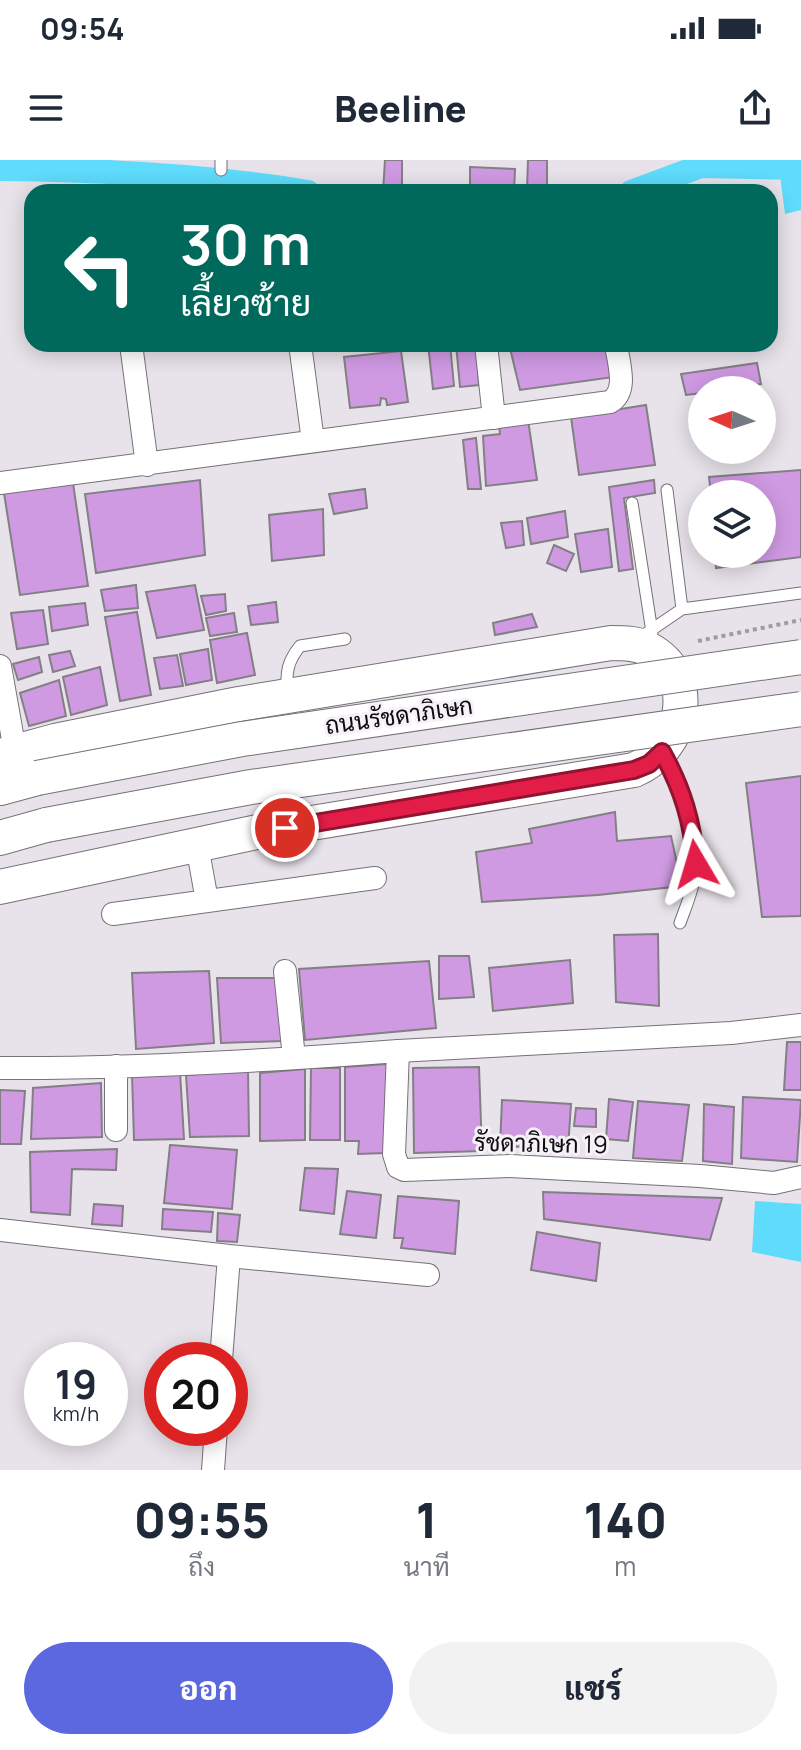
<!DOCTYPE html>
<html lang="th">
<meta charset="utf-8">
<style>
:root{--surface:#fff;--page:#f2f2f3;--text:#1f2937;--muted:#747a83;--accent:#5c68df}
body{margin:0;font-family:Manrope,Sarabun,sans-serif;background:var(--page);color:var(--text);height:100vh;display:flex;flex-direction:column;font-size:30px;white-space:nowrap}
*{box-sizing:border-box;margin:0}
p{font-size:26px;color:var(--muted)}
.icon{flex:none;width:44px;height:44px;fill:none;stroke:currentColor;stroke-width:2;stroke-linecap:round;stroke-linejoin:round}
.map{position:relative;height:1310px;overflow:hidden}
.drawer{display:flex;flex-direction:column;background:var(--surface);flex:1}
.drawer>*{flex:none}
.banner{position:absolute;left:24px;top:24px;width:754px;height:168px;border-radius:24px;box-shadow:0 4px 20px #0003;background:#00695c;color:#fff;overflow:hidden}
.needle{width:52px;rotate:273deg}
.controls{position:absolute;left:688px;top:216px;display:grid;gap:16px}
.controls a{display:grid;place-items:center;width:88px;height:88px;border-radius:50%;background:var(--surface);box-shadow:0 4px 20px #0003;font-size:40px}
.speed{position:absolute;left:24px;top:1182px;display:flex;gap:16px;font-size:40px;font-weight:700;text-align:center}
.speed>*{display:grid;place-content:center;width:104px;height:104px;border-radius:50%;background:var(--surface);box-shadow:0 4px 20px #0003;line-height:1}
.speed small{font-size:20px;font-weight:400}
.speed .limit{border:12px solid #d22;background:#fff;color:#111}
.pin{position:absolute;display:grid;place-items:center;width:68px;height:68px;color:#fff;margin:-34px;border:4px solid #fff;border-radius:50%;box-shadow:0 2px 8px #0007}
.me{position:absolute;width:88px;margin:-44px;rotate:353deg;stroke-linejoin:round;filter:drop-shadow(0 0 6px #0008)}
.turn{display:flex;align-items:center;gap:28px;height:168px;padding:0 24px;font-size:36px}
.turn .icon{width:104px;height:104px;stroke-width:2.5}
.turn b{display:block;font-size:56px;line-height:68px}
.eta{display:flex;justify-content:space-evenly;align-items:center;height:136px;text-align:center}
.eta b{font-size:48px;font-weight:800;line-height:56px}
.primary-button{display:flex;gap:16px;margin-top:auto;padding:16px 24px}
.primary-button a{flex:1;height:92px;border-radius:48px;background:var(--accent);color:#fff;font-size:32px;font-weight:800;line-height:92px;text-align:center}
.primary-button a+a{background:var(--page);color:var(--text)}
.status{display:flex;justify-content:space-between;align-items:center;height:56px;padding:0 40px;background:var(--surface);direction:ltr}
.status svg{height:22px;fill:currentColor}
header{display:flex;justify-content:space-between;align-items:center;height:104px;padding:0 24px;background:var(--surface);font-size:36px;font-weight:800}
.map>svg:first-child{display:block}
.water{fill:#5fdbfb}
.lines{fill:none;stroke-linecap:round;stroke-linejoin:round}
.canal{stroke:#5fdbfb;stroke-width:24}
.building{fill:#d09ae3;stroke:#837f85;stroke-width:2}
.lane-casing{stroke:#757177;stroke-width:13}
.street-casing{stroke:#757177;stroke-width:24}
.primary-casing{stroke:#757177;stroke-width:36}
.path{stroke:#9f9ba1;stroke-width:4;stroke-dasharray:4 4;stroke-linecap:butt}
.lane{stroke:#fff;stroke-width:11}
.street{stroke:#fff;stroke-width:22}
.primary{stroke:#fff;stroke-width:34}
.primary-bridge-casing{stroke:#757177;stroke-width:36;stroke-linecap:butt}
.primary-bridge{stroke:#fff;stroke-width:34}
.route-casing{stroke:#92132f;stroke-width:20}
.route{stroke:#e11d48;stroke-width:14}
.labels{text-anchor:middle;stroke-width:6;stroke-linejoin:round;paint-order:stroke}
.street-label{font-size:24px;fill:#0d0b0e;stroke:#f5f1f7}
</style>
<div class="status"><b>09:54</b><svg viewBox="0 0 49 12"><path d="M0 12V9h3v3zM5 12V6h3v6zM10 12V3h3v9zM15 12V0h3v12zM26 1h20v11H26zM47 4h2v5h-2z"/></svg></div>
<header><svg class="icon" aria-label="menu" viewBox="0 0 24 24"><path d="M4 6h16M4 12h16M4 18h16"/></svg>Beeline<svg class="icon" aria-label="share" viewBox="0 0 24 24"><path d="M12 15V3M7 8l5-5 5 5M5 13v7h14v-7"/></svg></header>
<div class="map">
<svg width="801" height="1310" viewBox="0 0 801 1310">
<rect width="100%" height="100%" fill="#e8e3ea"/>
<!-- water -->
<path class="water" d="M778,0H801V50L785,54Z
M755,1041L801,1044V1102L752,1092Z"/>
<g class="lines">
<!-- canal -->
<path class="canal" d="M0,9C103,10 206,15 308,32
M631,32L701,6L801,8"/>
</g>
<!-- building -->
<path class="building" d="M385,0H402V32H383Z
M528,0H547V30L527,29Z
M470,7L515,9L514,32H470Z
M428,184H450L454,226L433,229Z
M456,184H476L479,225L460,227Z
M509,184H610L614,217L520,230Z
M401,191L408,242L387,245L386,239L381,238L380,245L350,248L344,197Z
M757,203L761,224L702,230V233L686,235L681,214Z
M646,245L655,305L579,315L571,257Z
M528,260L537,320L486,326L483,276L500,274L499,264Z
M476,278L481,329H468L463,280Z
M801,310V397L716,408L715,394H762V334H711L709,317Z
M200,320L205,395L96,413L85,334Z
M654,320L655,333L624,338L633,409L619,411L609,327Z
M73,323L88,426L20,435L4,333Z
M365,329L367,348L334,354L329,334Z
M323,349L324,395L272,401L269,355Z
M565,351L568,377L531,384L527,358Z
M522,361L524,385L506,388L501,363Z
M608,369L612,407L581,412L575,374Z
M554,385L574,394L566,411L547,403Z
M136,425L138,448L105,451L101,430Z
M195,425L204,470L157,478L146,432Z
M225,434L226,451L206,455L201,436Z
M276,442L278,462L251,465L248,446Z
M85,443L88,465L52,471L49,447Z
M43,450L48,484L17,489L11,453Z
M137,452L151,535L120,541L105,457Z
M234,453L237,472L210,476L206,458Z
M532,454L537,467L495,475L493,463Z
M247,473L255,515L217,523L210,480Z
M208,489L212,520L186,525L180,494Z
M70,491L75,506L53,512L49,495Z
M177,495L183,526L160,529L154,498Z
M39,497L42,512L18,520L13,504Z
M100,507L107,545L71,555L63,517Z
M59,520L66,556L29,566L20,533Z
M801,616V756L762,757L746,623Z
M615,652L617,681L671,676L682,726L598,735L482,742L476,692L532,683L529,669Z
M658,774L659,846L616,842L614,775Z
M439,796H469L474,837L439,839Z
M570,800L573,843L493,851L489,808Z
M429,801L436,868L305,880L299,809Z
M209,811L214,883L136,889L132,813Z
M217,818H277L283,881L221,883Z
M787,882H801V930H784Z
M387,904L385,993L358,994L359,981H345V907Z
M479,907L482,991L414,993L413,908Z
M311,908H340V980H310Z
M305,909V980L260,981V913Z
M248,910L249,976L190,977L186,915Z
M180,912L184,979L134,980L132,914Z
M101,923L102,977L31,979L33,928Z
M0,930L25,931L21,984H0Z
M743,937L801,940L797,1002L741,998Z
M609,939L633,942L628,981L606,979Z
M502,940L571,944L568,989L500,986Z
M638,941L689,945L682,1001L633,998Z
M704,944L734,947L732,1004L703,1001Z
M576,948L596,949V967L574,966Z
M170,985L237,990L232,1049L164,1043Z
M117,989L116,1010L72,1009L70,1055L31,1052L30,992Z
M305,1008L338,1009L334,1054L300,1050Z
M347,1031L381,1035L376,1078L340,1074Z
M543,1032L722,1038L710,1080L544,1059Z
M398,1036L459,1041L455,1094L401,1088L403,1078H394Z
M94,1044L123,1046L122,1066L92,1064Z
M163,1049L213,1052L211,1072L162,1069Z
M218,1053L240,1055L237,1082L217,1081Z
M537,1072L600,1083L596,1121L531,1110Z"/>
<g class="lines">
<!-- lane casing -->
<g class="lane-casing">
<path id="lane" d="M221,10V0
M667,330L682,449
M632,343L652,472
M641,477L682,449L801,433
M288,532C285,513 288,501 300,486L345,479
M662,592C683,630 703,677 694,720C691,735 685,749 680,763"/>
</g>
<!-- street casing -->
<g class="street-casing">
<path id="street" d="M131,184L147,305
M300,184L313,281
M486,184L494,258
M0,323L610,242C629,231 618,202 616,184
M0,506L15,591
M197,685L207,741
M113,754L375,718
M285,811L294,898
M398,891L731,873L801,865
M116,906V970
M0,908C133,909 266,901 398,891L394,994L398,1007L404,1010L510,1006L700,1016L774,1023L801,1017
M0,1070L229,1096L221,1200
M229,1096L428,1115
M213,1310L216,1268"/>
</g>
<!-- primary casing -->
<g class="primary-casing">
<path id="primary" d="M0,596L55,581L239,544L611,483C624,483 637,483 648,489C701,517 684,589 634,610L257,672L0,727
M0,628L37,618
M0,678L46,665"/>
</g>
<!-- path -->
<path class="path" d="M698,481L801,460"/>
<!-- lane -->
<use href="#lane" class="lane"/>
<!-- street -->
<use href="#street" class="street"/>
<!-- primary -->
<use href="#primary" class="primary"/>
<!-- primary-bridge casing -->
<g class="primary-bridge-casing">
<path id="primary-bridge" d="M37,618L242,579L801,497
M46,665L251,627L801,549"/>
</g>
<!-- primary-bridge -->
<use href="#primary-bridge" class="primary-bridge"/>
</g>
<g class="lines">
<!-- route casing -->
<g class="route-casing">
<path id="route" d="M285,668L634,610L649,604L662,592C683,630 692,661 696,704"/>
</g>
<!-- route -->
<use href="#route" class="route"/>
</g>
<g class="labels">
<!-- street labels -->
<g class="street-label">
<text transform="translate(399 556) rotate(-8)" y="8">ถนนรัชดาภิเษก</text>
<text transform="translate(541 984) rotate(1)" y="8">รัชดาภิเษก 19</text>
</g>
</g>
</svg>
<div class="controls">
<a><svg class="needle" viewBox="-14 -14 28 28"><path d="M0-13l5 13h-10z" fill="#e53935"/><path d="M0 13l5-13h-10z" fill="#747a83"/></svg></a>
<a><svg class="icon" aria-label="layers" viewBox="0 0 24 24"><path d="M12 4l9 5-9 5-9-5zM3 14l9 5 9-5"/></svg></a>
</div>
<div class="speed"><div>19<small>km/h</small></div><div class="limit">20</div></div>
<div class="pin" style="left:285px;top:668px;background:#d93025"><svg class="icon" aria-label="arrive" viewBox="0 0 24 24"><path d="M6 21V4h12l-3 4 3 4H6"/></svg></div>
<svg class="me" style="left:696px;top:704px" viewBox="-20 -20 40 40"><path d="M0-17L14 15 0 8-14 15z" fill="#e11d48" stroke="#fff" stroke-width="4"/></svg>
<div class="banner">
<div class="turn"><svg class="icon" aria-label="left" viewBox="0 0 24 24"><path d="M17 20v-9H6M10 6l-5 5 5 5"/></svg><div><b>30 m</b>เลี้ยวซ้าย</div></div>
</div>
</div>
<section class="drawer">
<div class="eta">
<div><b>09:55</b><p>ถึง</p></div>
<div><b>1</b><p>นาที</p></div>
<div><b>140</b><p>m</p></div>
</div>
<div class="primary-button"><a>ออก</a><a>แชร์</a></div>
</section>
